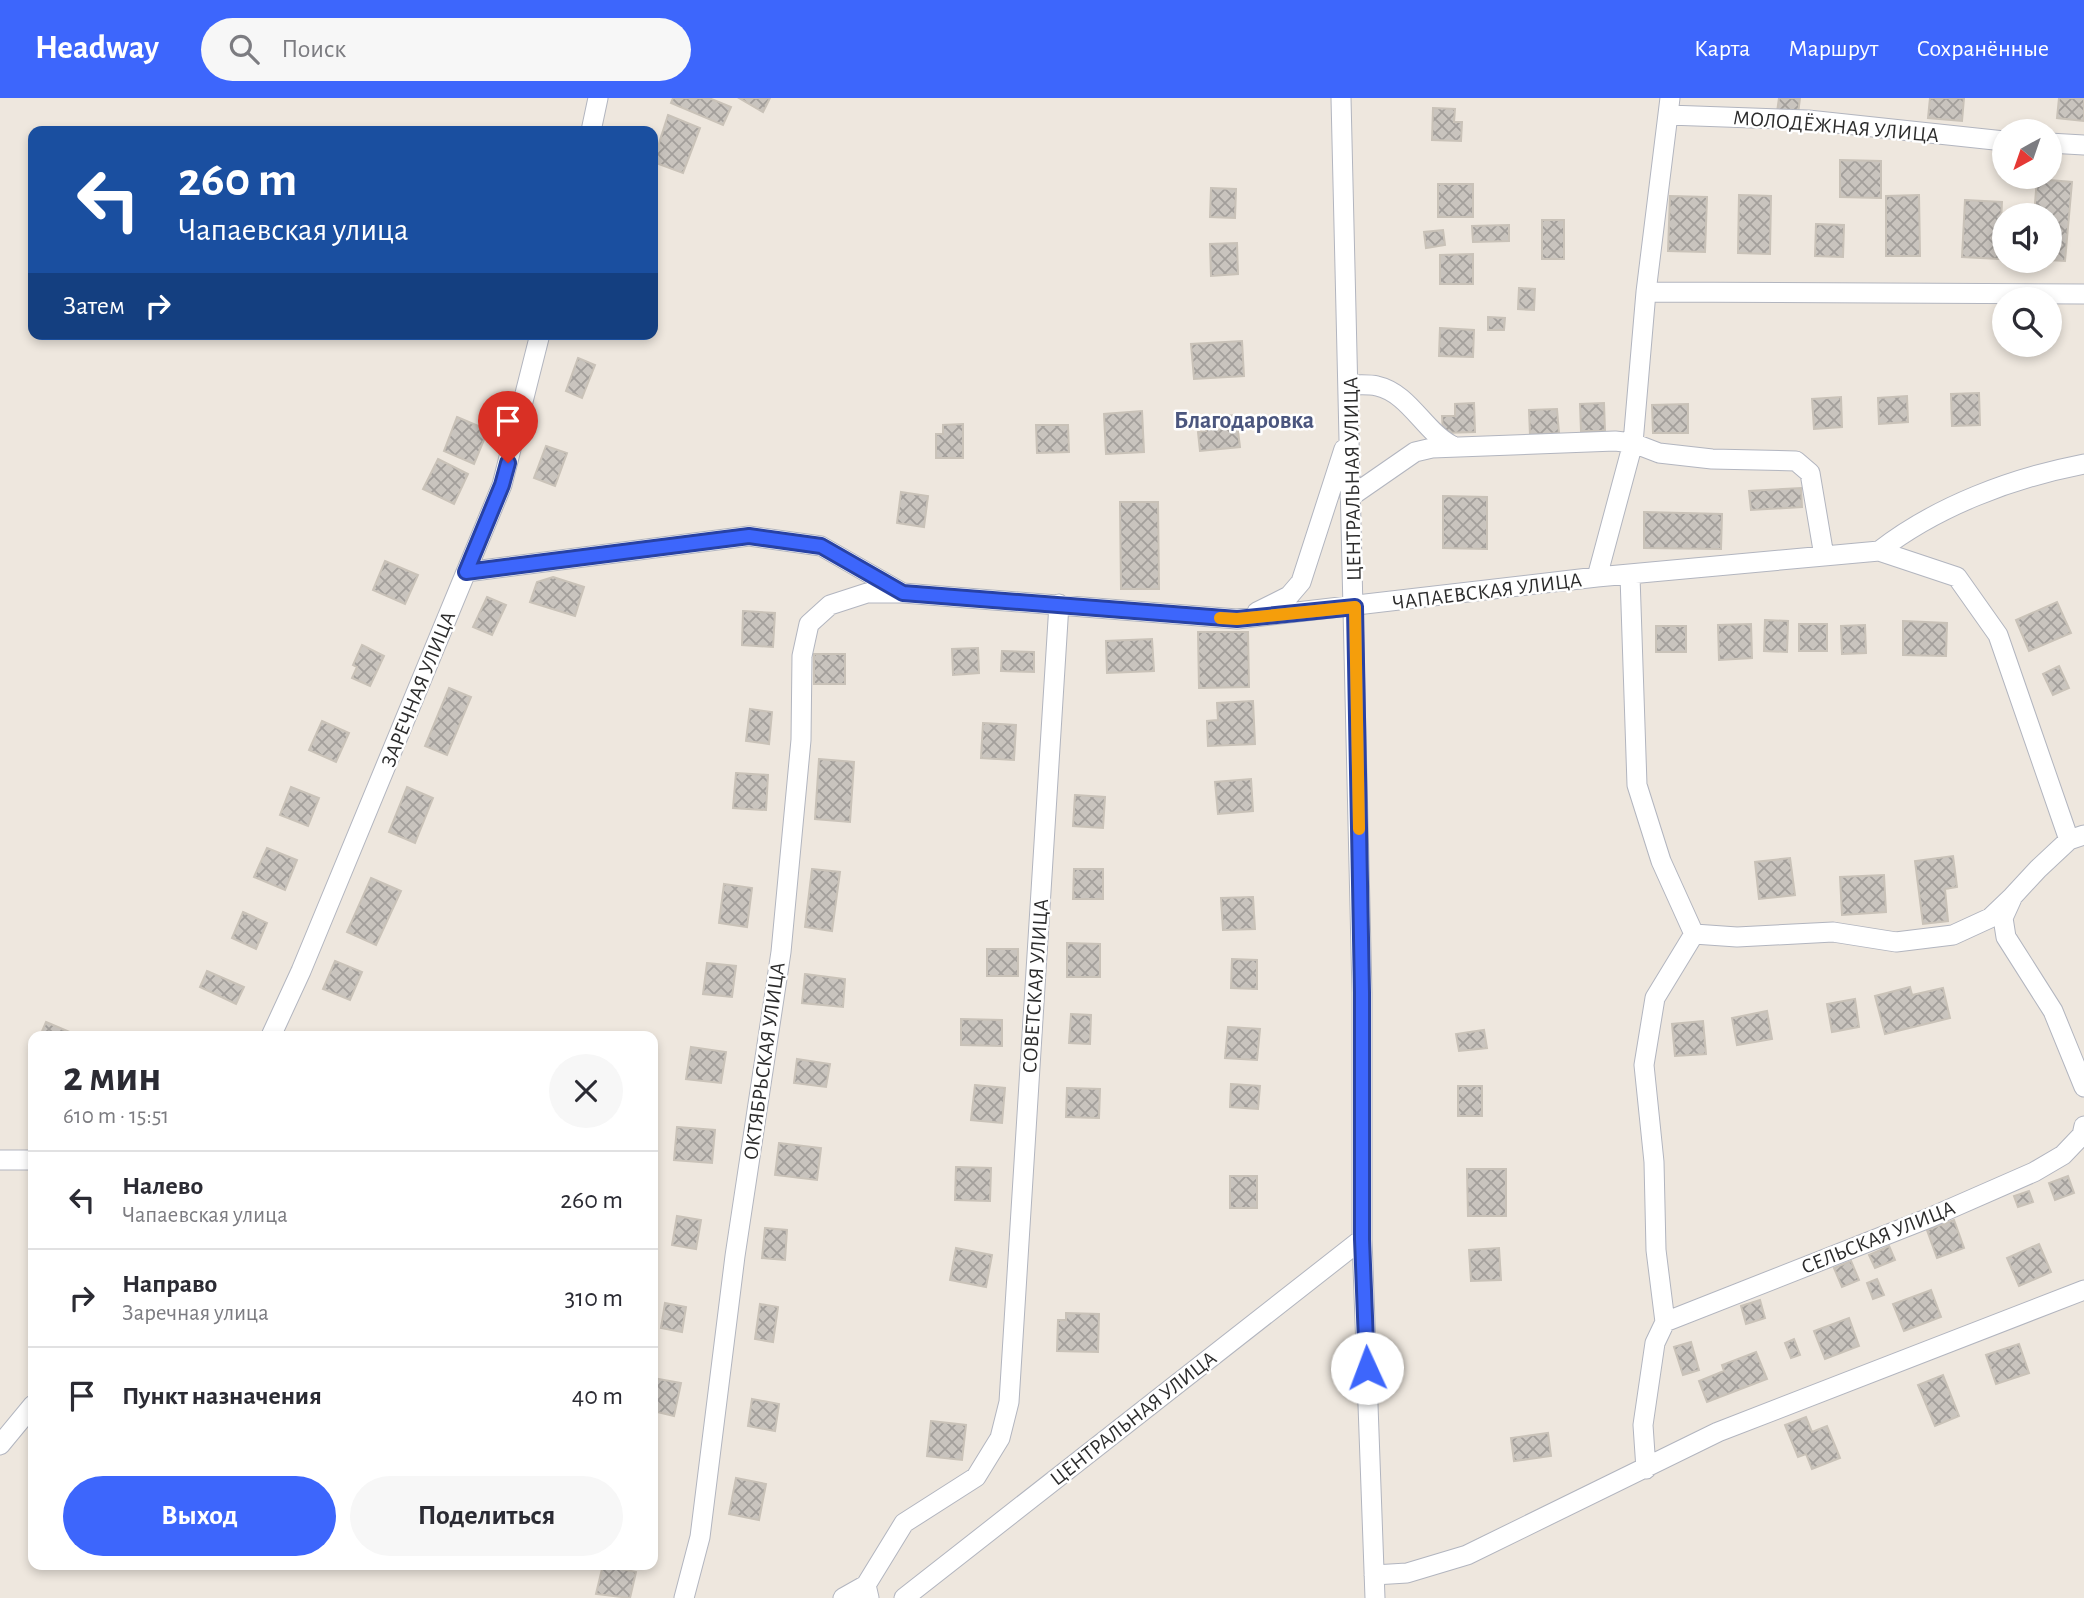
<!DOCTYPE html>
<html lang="ru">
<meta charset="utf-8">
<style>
:root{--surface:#fff;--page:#f7f7f7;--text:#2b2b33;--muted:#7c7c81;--line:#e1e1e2;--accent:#3d66fc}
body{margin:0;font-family:"Alegreya Sans",sans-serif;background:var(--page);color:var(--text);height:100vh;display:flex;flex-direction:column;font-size:26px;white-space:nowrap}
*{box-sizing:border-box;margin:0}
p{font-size:23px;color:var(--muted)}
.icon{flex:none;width:38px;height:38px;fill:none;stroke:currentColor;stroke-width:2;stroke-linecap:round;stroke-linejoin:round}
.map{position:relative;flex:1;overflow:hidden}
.sheet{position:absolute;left:28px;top:933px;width:630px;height:539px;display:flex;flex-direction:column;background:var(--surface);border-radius:14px;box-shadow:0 4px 10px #0003}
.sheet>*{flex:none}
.banner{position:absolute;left:28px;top:28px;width:630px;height:214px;border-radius:14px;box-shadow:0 4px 10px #0003;background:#1a4fa0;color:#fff;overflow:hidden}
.needle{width:46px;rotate:220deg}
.buttons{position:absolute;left:1992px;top:21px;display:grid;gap:14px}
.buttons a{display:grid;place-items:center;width:70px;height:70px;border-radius:50%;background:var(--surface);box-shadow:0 4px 10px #0003;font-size:35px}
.pin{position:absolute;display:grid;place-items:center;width:60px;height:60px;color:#fff;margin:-72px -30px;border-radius:50% 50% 50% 0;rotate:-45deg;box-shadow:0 0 7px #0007}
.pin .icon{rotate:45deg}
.me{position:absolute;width:77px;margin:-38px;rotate:358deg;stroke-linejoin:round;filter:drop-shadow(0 0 5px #0008)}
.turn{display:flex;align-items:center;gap:24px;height:147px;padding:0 35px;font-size:32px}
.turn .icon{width:91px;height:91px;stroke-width:2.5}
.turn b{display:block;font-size:49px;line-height:60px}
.then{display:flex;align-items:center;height:66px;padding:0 35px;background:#0003;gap:14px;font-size:26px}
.round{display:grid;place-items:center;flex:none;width:74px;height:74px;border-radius:37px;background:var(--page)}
.head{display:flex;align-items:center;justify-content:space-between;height:119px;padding:0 35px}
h1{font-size:42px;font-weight:700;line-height:52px}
.action{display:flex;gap:14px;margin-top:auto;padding:14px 35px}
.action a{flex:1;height:80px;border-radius:42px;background:var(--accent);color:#fff;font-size:28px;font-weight:700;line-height:80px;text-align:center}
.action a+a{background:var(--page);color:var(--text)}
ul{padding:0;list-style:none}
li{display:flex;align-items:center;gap:21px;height:98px;padding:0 35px;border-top:2px solid var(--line)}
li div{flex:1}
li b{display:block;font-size:26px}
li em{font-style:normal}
header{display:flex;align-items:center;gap:42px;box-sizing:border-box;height:98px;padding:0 35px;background:var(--accent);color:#fff}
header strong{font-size:33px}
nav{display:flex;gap:38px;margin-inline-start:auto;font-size:24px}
.search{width:490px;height:63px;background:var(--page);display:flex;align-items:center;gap:18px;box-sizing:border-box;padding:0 24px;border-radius:38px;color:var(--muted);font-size:26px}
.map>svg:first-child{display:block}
.building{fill:url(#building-cross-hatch);stroke:#c9c2b8;stroke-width:2}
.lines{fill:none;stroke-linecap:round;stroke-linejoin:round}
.minor-casing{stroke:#b2b5bf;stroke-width:21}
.minor{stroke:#fff;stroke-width:19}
.route-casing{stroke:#2842a4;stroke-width:18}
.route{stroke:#3d66fc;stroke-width:12}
.slow{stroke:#f59e0b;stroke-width:12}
.labels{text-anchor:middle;stroke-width:5;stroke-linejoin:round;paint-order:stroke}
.street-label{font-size:21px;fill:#2c2c2c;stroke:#fff}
.quarter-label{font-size:24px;font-weight:bold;fill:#4b567e;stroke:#fff}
</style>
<header>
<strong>Headway</strong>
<div class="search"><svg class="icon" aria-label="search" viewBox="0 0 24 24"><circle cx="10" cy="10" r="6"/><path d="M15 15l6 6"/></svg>Поиск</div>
<nav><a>Карта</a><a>Маршрут</a><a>Сохранённые</a></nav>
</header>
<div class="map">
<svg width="2084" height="1500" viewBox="0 0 2084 1500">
<defs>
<pattern id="building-cross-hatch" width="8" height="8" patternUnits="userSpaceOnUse" patternTransform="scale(1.75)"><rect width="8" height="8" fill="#c9c4be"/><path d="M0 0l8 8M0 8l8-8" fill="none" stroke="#a39f9b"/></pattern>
</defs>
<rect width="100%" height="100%" fill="#eee7de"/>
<!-- building -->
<path class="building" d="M673,0H709L731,9L723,27L671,5Z
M739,0H770L763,14Z
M1779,0H1800L1798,16L1777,14Z
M1930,0H1964L1962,23L1928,20Z
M2059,0H2084V23L2057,20Z
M1433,10L1455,11L1454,24H1462L1461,43L1432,42Z
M668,17L700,30L683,75L653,64Z
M1840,62L1881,63V100L1840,99Z
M2037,81L2072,84L2065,163L2049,162V117H2034Z
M1438,86H1473V119H1438Z
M1211,90L1236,91L1235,120L1210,119Z
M1739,97L1771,98L1770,156L1738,155Z
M1919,97L1920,158H1886V98Z
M1670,98L1707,99L1705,154L1668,153Z
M1965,102L2002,104L1999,161L1962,159Z
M1542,122H1564V161H1542Z
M1816,126L1844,127L1843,159L1815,158Z
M1509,127V143L1473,144L1472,128Z
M1443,132L1445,147L1426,150L1424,134Z
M1237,145L1238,176L1211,178L1210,146Z
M1473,156V186H1440V157Z
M1519,190L1535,191L1534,212L1518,211Z
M1488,219L1505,220L1504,232H1488Z
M1440,230L1474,232L1473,259L1439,258Z
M1242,243L1244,278L1194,281L1191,246Z
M578,260L595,267L582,300L566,293Z
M1979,295L1980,327L1952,328L1951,296Z
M1907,298L1908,324L1879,326L1878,300Z
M1841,299L1842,329L1814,331L1812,301Z
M1474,305L1475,334L1443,335L1442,318H1455V306Z
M1604,305L1605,333H1581L1580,306Z
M1688,306V335H1653L1652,307Z
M1557,311L1559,335L1530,337L1529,312Z
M1142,313L1144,354L1106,356L1104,316Z
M1236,317L1240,349L1200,353L1198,334L1206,333L1204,320Z
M457,319L488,332L474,366L444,353Z
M963,326V360H936V336H943V327Z
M1036,327H1068L1069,354L1037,355Z
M546,348L567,355L555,388L534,380Z
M438,361L468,376L454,406L423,391Z
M1801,390L1802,409L1751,412L1749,393Z
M901,394L928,398L924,429L897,425Z
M1443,398L1487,399V451L1443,450Z
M1120,404H1158L1159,491H1121Z
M1644,414L1722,416L1721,451L1644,450Z
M385,463L418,477L405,506L373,492Z
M553,479L584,489L575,518L530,504L537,484Z
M487,499L506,507L492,537L473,529Z
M2057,504L2071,535L2029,553L2016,522Z
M743,513L775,515L773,549L742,547Z
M1765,522L1788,523L1787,554L1764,553Z
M1903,523L1947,525L1946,558L1903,557Z
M1751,526L1752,560L1719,562L1718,527Z
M1799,526H1827V553H1799Z
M1865,527L1866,555L1842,556L1841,528Z
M1656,528H1686V554H1656Z
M1198,534H1248L1249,589L1199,590Z
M1152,541L1154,573L1107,575L1106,543Z
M362,547L384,558L370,588L352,580L357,569L353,567Z
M978,550L979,575L953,577L952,551Z
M1002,553L1034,554V574L1001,573Z
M814,556H845V586H814Z
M2059,568L2069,590L2053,597L2043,576Z
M449,590L471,599L447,657L425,648Z
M1253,603L1255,646L1208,648L1207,623L1218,622L1217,605Z
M750,611L772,614L769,646L746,643Z
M322,623L349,635L336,664L309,652Z
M983,625L1016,627L1014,662L981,660Z
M819,661L854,664L850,724L815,721Z
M736,675L768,677L766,712L733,710Z
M1251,681L1253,713L1218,716L1215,684Z
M291,689L319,700L308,728L280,717Z
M407,689L433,700L415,745L389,734Z
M1075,697L1105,699L1103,730L1073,728Z
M267,750L297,762L285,792L254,779Z
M1953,758L1957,789L1945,791L1948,823L1923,826L1915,763Z
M1790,760L1795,797L1759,801L1755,764Z
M812,771L840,774L832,833L805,829Z
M1074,771H1103V801H1073Z
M1884,777L1886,814L1842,817L1840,779Z
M371,780L401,793L376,847L347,834Z
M724,786L752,790L747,829L719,825Z
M1253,799L1255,831L1223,832L1221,800Z
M243,814L267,825L256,851L232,840Z
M1067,845L1100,846V879H1067Z
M987,851H1018V878H987Z
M1232,861L1257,862V891L1231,890Z
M335,863L362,874L350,902L323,891Z
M707,865L736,868L732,899L703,896Z
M207,873L244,889L236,906L200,889Z
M805,876L845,881L843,909L802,905Z
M1910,889L1912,897L1943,890L1950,920L1885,936L1875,898Z
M1855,901L1859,929L1832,934L1827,906Z
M1767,913L1772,941L1737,947L1732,920Z
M1071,916L1091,917L1090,946L1069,945Z
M961,921L1002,922V948L961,947Z
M1703,923L1706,956L1675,958L1672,926Z
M46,924L72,935L70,938H40Z
M1228,929L1260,931L1257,962L1225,960Z
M1484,932L1487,950L1459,953L1456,936Z
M691,949L726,954L721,985L686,981Z
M797,961L830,966L826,989L794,985Z
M1231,986L1260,988L1258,1011L1230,1009Z
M975,987L1005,990L1002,1025L971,1022Z
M1458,988H1482V1018H1458Z
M1067,990L1100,991L1099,1020L1066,1019Z
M677,1029L715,1032L712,1065L674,1062Z
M779,1045L821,1050L817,1082L775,1077Z
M956,1069L991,1070L990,1103L955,1102Z
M1467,1071H1506V1118H1468Z
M1230,1078H1257V1110H1230Z
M2068,1078L2074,1095L2055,1102L2049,1085Z
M2029,1093L2033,1104L2018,1109L2014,1098Z
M677,1118L701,1122L696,1151L672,1147Z
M1954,1122L1964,1150L1937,1160L1927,1132Z
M765,1130L787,1132L785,1162L762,1160Z
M2039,1146L2051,1174L2019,1188L2007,1160Z
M1889,1148L1895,1162L1875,1170L1869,1157Z
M956,1150L992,1157L986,1189L950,1182Z
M1499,1150L1501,1182L1471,1183L1469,1152Z
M1851,1163L1859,1182L1842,1189L1834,1170Z
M1877,1181L1884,1197L1873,1201L1867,1185Z
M1931,1192L1941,1219L1904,1233L1893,1206Z
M1760,1202L1765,1220L1746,1226L1741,1208Z
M665,1205L686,1209L682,1234L661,1230Z
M760,1206L778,1209L773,1244L755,1241Z
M1066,1215L1099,1216L1098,1254L1057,1253L1058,1222H1066Z
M1849,1220L1859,1248L1825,1261L1814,1233Z
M1794,1241L1800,1257L1791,1260L1785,1245Z
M1691,1244L1699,1272L1683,1277L1674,1249Z
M2019,1246L2029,1275L1996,1286L1986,1257Z
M1756,1254L1767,1281L1707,1304L1699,1283L1724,1273L1722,1267Z
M1943,1277L1959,1318L1935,1328L1918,1287Z
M653,1280L681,1285L674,1318L653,1313Z
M752,1301L779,1306L775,1333L748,1328Z
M1806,1319L1812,1334L1827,1328L1840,1360L1812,1371L1806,1356L1798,1359L1785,1327Z
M931,1323L966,1327L962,1362L927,1358Z
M1548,1335L1551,1358L1514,1363L1511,1340Z
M736,1380L766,1386L759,1422L729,1416Z
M603,1467L636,1474L630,1500L596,1496Z"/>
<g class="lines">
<!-- minor casing -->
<g class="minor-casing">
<path id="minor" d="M1341,0L1362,895V1141L1375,1500
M1668,17L1808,22L2004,43
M591,33L598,0
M2049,45L2084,47
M1646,194L2084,196
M1349,287C1358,287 1369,286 1377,288C1409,295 1424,333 1451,347
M1350,399L1415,354L1432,350L1615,343L1633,345L1659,355L1712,361L1796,363L1810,375L1824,458
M1879,453L1957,479L1998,537L2069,742
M466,474L749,438L821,448L903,495L1237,521L1597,479L1879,453C1937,408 2012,380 2084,366
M1630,478L1637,687L1661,763L1694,836
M1597,479L1633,345L1646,194L1670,0
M1257,514L1289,498L1301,484L1344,351
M2084,737L2069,742L2038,771L2013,798L2003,820L2006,839L2053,913L2084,989
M1694,836L1737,839L1833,834L1896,844L1953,837L1990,820L2013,798
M271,938L301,873L502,387L540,236
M0,1062H33
M1665,1224L1929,1120L2034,1074L2063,1057L2082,1037L2084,1028
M0,1347L33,1307
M1646,1371L1643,1327L1655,1245L1665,1224L1656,1152L1654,1064L1644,967L1655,900L1694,836
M1374,1477L1407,1475L1467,1457L1718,1334L2084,1192
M684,1500L700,1439L735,1158L781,854L801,642L802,558L809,526L830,507L867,495H901
M843,1500L866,1487
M869,1500L866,1487L904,1425L976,1379L1000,1340L1009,1304L1059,506
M904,1500L1362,1141"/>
</g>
<!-- minor -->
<use href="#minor" class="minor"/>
</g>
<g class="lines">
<!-- route casing -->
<g class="route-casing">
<path id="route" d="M508,365L502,387L466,474L749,438L821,448L903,495L1237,521L1355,509L1362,895V1141L1367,1270"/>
</g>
<!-- route -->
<use href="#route" class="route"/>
<!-- slow -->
<path class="slow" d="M1220,520L1237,521L1355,509L1359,731"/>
</g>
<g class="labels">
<!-- street labels -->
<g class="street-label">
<text transform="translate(1836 28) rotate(5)" y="7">МОЛОДЁЖНАЯ УЛИЦА</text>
<text transform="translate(1352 381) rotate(-91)" y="7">ЦЕНТРАЛЬНАЯ УЛИЦА</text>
<text transform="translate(1487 493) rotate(-7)" y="7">ЧАПАЕВСКАЯ УЛИЦА</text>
<text transform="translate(418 591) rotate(-68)" y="7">ЗАРЕЧНАЯ УЛИЦА</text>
<text transform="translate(1035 888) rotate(-86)" y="7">СОВЕТСКАЯ УЛИЦА</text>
<text transform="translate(764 963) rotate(-82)" y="7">ОКТЯБРЬСКАЯ УЛИЦА</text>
<text transform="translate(1878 1139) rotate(-22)" y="7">СЕЛЬСКАЯ УЛИЦА</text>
<text transform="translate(1133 1320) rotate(-38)" y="7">ЦЕНТРАЛЬНАЯ УЛИЦА</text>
</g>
<!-- quarter labels -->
<g class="quarter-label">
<text x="1244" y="330">Благодаровка</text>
</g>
</g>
</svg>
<div class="buttons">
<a><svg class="needle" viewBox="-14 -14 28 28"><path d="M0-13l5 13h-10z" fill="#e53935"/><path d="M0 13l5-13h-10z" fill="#7c7c81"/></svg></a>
<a><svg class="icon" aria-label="sound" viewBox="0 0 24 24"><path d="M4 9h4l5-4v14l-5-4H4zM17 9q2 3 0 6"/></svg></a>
<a><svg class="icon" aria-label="search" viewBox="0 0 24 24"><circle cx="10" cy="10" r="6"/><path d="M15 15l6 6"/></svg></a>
</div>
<div class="pin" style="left:508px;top:365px;background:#d93025"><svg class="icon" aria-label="arrive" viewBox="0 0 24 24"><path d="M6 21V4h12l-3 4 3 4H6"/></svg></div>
<svg class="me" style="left:1367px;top:1270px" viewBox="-20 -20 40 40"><circle r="19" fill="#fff"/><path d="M0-13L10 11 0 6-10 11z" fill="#3d66fc"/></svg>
<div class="banner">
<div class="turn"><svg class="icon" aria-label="left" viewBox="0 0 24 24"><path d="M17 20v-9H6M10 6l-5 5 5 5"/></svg><div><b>260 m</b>Чапаевская улица</div></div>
<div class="then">Затем<svg class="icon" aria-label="right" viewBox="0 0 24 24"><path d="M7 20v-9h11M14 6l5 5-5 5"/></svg></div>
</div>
<section class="sheet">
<div class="head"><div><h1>2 мин</h1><p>610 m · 15:51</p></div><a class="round"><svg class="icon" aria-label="close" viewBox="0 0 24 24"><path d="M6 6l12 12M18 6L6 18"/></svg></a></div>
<ul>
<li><svg class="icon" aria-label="left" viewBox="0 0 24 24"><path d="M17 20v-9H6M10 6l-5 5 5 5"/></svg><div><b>Налево</b><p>Чапаевская улица</p></div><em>260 m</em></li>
<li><svg class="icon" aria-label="right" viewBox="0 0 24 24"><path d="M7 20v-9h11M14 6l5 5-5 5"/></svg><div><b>Направо</b><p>Заречная улица</p></div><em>310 m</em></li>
<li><svg class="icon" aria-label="arrive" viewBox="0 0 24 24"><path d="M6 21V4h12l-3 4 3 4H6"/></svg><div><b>Пункт назначения</b></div><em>40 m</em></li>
</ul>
<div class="action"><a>Выход</a><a>Поделиться</a></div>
</section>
</div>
